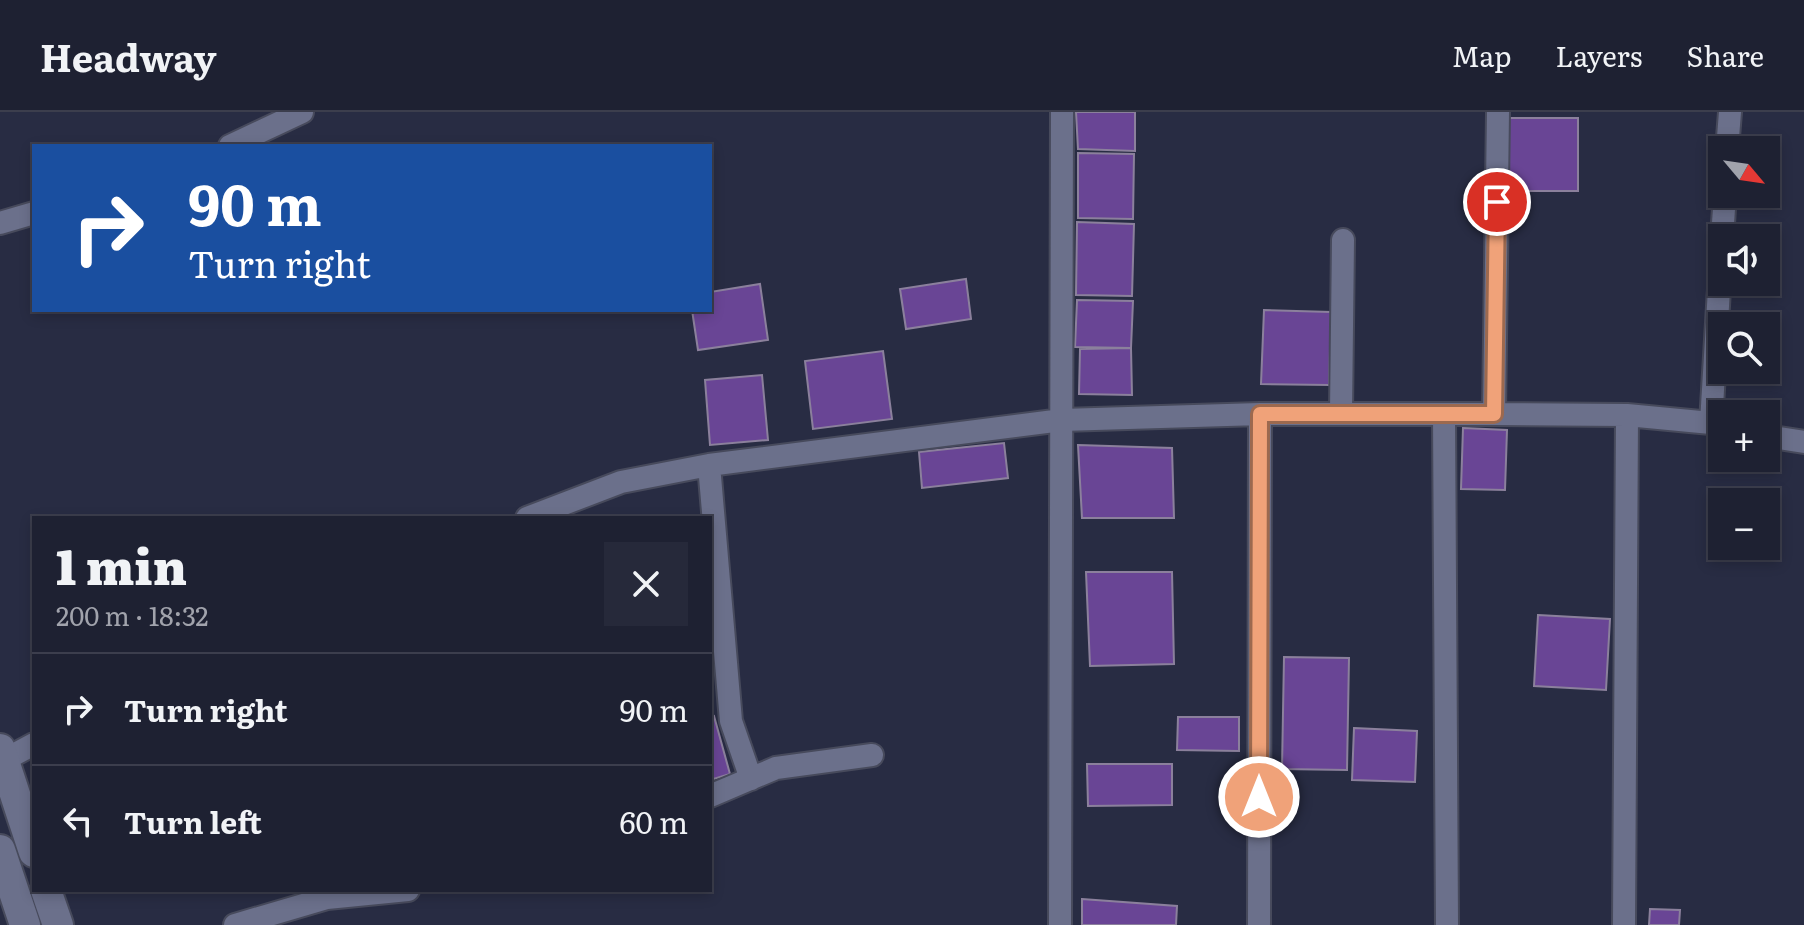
<!DOCTYPE html>
<meta charset="utf-8">
<style>
:root{--surface:#1e2132;--page:#26293a;--text:#f1f3f6;--muted:#a1a3ac;--line:#3c3e4d}
body{margin:0;font-family:Literata,serif;background:var(--page);color:var(--text);height:100vh;display:flex;flex-direction:column;font-size:30px;white-space:nowrap}
*{box-sizing:border-box;margin:0}
p{font-size:26px;color:var(--muted)}
.icon{flex:none;width:44px;height:44px;fill:none;stroke:currentColor;stroke-width:2;stroke-linecap:round;stroke-linejoin:round}
.map{position:relative;flex:1;overflow:hidden}
.details{position:absolute;left:32px;top:404px;width:680px;height:376px;display:flex;flex-direction:column;background:var(--surface);border-radius:0px;box-shadow:0 4px 12px #0003,0 0 0 2px var(--line)}
.details>*{flex:none}
.banner{position:absolute;left:32px;top:32px;width:680px;height:168px;border-radius:0px;box-shadow:0 4px 12px #0003,0 0 0 2px var(--line);background:#1a4fa0;color:#fff;overflow:hidden}
.needle{width:52px;rotate:119deg}
.controls{position:absolute;left:1708px;top:24px;display:grid;gap:16px}
.controls a{display:grid;place-items:center;width:72px;height:72px;border-radius:0px;background:var(--surface);box-shadow:0 4px 12px #0003,0 0 0 2px var(--line);font-size:40px}
.pin{position:absolute;display:grid;place-items:center;width:68px;height:68px;color:#fff;margin:-34px;border:4px solid #fff;border-radius:50%;box-shadow:0 2px 8px #0007}
.me{position:absolute;width:88px;margin:-44px;rotate:0deg;stroke-linejoin:round;filter:drop-shadow(0 0 6px #0008)}
.turn{display:flex;align-items:center;gap:28px;height:168px;padding:0 24px;font-size:36px}
.turn .icon{width:104px;height:104px;stroke-width:2.5}
.turn b{display:block;font-size:56px;line-height:68px}
.round{display:grid;place-items:center;flex:none;width:84px;height:84px;border-radius:0px;background:var(--page)}
.summary{display:flex;align-items:center;justify-content:space-between;height:136px;padding:0 24px}
h1{font-size:48px;font-weight:800;line-height:60px}
ul{padding:0;list-style:none}
li{display:flex;align-items:center;gap:24px;height:112px;padding:0 24px;border-top:2px solid var(--line)}
li div{flex:1}
li b{display:block;font-size:30px}
li em{font-style:normal}
header{display:flex;align-items:center;gap:48px;box-sizing:border-box;height:112px;padding:0 40px;background:var(--surface);border-bottom:2px solid var(--line)}
header strong{font-size:38px}
nav{display:flex;gap:44px;margin-inline-start:auto;font-size:28px}
.map>svg:first-child{display:block}
.building{fill:#694595;stroke:#8b809c;stroke-width:2}
.lines{fill:none;stroke-linecap:round;stroke-linejoin:round}
.minor-casing{stroke:#474a5c;stroke-width:26}
.secondary-casing{stroke:#474a5c;stroke-width:34}
.minor{stroke:#6b708b;stroke-width:22}
.secondary{stroke:#6b708b;stroke-width:30}
.route-casing{stroke:#9c694f;stroke-width:20}
.route{stroke:#f0a279;stroke-width:14}
</style>
<header>
<strong>Headway</strong>
<nav><a>Map</a><a>Layers</a><a>Share</a></nav>
</header>
<div class="map">
<svg width="1804" height="813" viewBox="0 0 1804 813">
<rect width="100%" height="100%" fill="#282c43"/>
<!-- building -->
<path class="building" d="M1076,0H1135V39L1078,37Z
M1505,6H1578V79H1505Z
M1078,41L1134,42L1133,107L1078,106Z
M1077,110L1134,112L1132,184L1076,183Z
M966,167L971,207L906,217L900,177Z
M760,172L768,228L698,238L692,198H710V180Z
M1077,188L1133,189L1131,236L1075,235Z
M1264,198L1331,200L1329,273L1261,272Z
M1131,236L1132,283L1079,282L1080,237Z
M883,239L892,307L813,317L805,249Z
M762,263L768,328L710,333L705,268Z
M1463,316L1507,318L1505,378L1461,377Z
M1004,331L1008,366L922,376L919,340Z
M1078,333L1172,336L1174,406H1082Z
M1086,460H1172L1174,552L1090,554Z
M1538,503L1610,507L1606,578L1534,574Z
M1284,545L1349,546L1347,658L1282,657Z
M714,604L730,662L710,668V605Z
M1178,605H1239V639L1177,638Z
M1354,616L1417,619L1415,670L1352,668Z
M1087,652H1172V693L1088,694Z
M1082,787L1177,794L1176,813H1082Z
M1650,797L1680,798L1679,813H1649Z"/>
<g class="lines">
<!-- minor casing -->
<g class="minor-casing">
<path id="minor" d="M230,34L302,0
M1727,38L1730,0
M0,111L34,101
M1722,126L1725,82
M1341,301L1343,128
M1444,302L1447,813
M1494,302L1498,0
M1711,311L1722,127
M1766,324L1804,330
M709,353L731,609L751,667
M527,406L621,370L709,353L1062,308L1260,302H1494L1627,303L1711,311L1722,316
M4,648L34,632
M710,684L776,656L872,643
M235,813L327,786L408,778
M1060,813L1062,0
M1259,813L1260,302
M1624,813L1627,303"/>
</g>
<!-- secondary casing -->
<g class="secondary-casing">
<path id="secondary" d="M0,637L34,740
M0,738L25,813
M46,778L58,813"/>
</g>
<!-- minor -->
<use href="#minor" class="minor"/>
<!-- secondary -->
<use href="#secondary" class="secondary"/>
</g>
<g class="lines">
<!-- route casing -->
<g class="route-casing">
<path id="route" d="M1259,685L1260,302H1494L1497,90"/>
</g>
<!-- route -->
<use href="#route" class="route"/>
</g>
</svg>
<div class="controls">
<a><svg class="needle" viewBox="-14 -14 28 28"><path d="M0-13l5 13h-10z" fill="#e53935"/><path d="M0 13l5-13h-10z" fill="#a1a3ac"/></svg></a>
<a><svg class="icon" aria-label="sound" viewBox="0 0 24 24"><path d="M4 9h4l5-4v14l-5-4H4zM17 9q2 3 0 6"/></svg></a>
<a><svg class="icon" aria-label="search" viewBox="0 0 24 24"><circle cx="10" cy="10" r="6"/><path d="M15 15l6 6"/></svg></a>
<a>+</a>
<a>−</a>
</div>
<div class="pin" style="left:1497px;top:90px;background:#d93025"><svg class="icon" aria-label="arrive" viewBox="0 0 24 24"><path d="M6 21V4h12l-3 4 3 4H6"/></svg></div>
<svg class="me" style="left:1259px;top:685px" viewBox="-20 -20 40 40"><circle r="17" fill="#f0a279" stroke="#fff" stroke-width="3"/><path d="M0-11L8 9 0 5-8 9z" fill="#fff"/></svg>
<div class="banner">
<div class="turn"><svg class="icon" aria-label="right" viewBox="0 0 24 24"><path d="M7 20v-9h11M14 6l5 5-5 5"/></svg><div><b>90 m</b>Turn right</div></div>
</div>
<section class="details">
<div class="summary"><div><h1>1 min</h1><p>200 m · 18:32</p></div><a class="round"><svg class="icon" aria-label="close" viewBox="0 0 24 24"><path d="M6 6l12 12M18 6L6 18"/></svg></a></div>
<ul>
<li><svg class="icon" aria-label="right" viewBox="0 0 24 24"><path d="M7 20v-9h11M14 6l5 5-5 5"/></svg><div><b>Turn right</b></div><em>90 m</em></li>
<li><svg class="icon" aria-label="left" viewBox="0 0 24 24"><path d="M17 20v-9H6M10 6l-5 5 5 5"/></svg><div><b>Turn left</b></div><em>60 m</em></li>
</ul>
</section>
</div>
